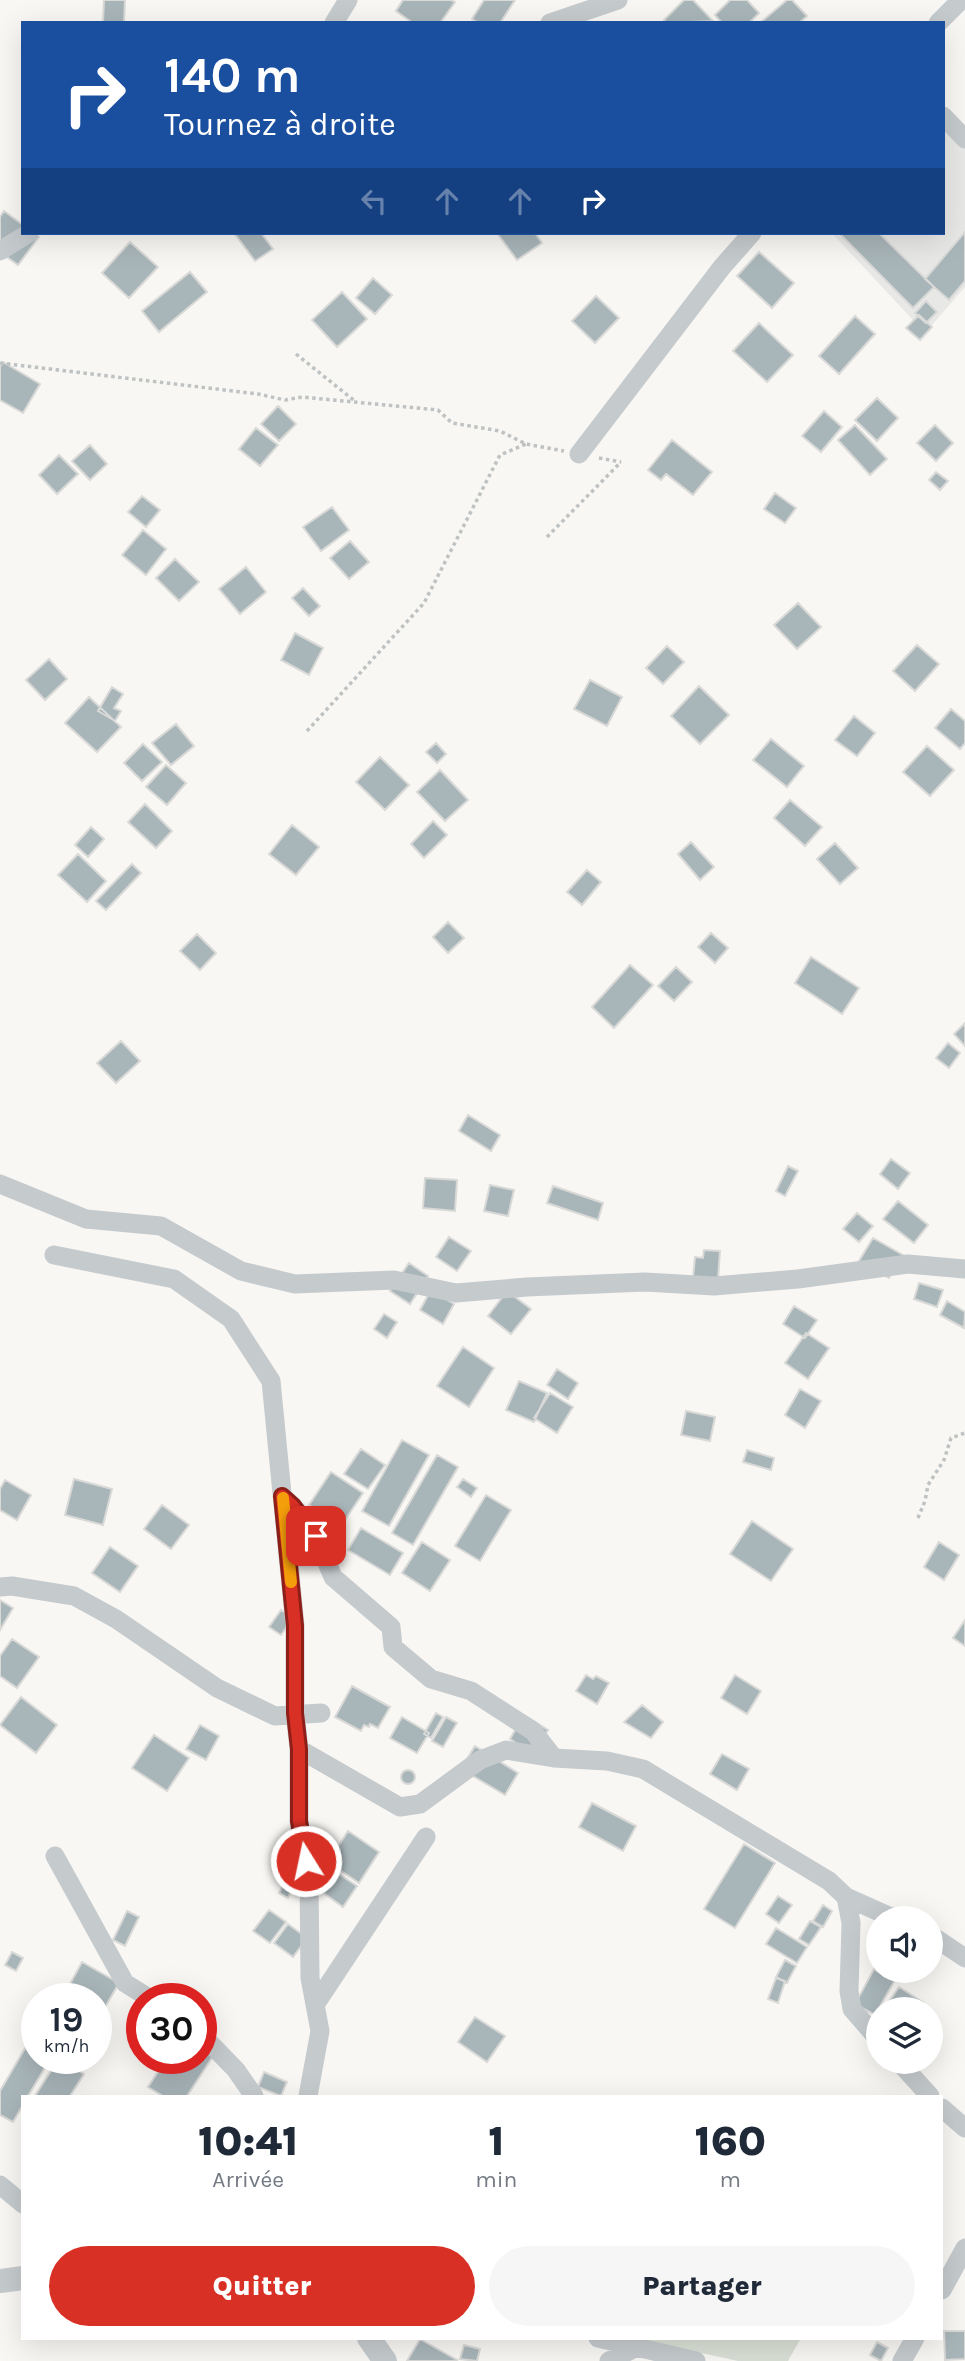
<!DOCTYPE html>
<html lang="fr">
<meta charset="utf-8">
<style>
:root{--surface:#fff;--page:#f6f6f7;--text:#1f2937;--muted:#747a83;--accent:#d93025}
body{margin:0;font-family:Karla,sans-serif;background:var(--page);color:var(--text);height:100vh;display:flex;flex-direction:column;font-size:26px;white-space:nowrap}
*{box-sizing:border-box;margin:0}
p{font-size:23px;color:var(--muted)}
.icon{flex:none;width:38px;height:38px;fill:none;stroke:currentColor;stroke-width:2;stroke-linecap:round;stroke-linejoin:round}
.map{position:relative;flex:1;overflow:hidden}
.sheet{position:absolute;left:21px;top:2095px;width:922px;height:245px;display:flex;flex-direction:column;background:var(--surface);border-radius:0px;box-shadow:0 7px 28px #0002}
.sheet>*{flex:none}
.top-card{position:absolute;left:21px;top:21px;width:924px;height:214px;border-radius:0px;box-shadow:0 7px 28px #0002;background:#1a4fa0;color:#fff;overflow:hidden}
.controls{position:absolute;left:866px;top:1906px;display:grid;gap:14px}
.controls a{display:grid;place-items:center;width:77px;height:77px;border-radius:50%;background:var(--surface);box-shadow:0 7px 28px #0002;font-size:35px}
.speed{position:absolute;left:21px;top:1983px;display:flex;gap:14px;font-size:35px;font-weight:700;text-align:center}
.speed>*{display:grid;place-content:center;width:91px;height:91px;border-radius:50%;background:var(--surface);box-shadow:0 7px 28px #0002;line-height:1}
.speed small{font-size:18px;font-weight:400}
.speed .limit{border:10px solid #d22;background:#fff;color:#111}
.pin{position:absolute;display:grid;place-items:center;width:60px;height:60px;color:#fff;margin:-30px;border-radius:14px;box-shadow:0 4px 10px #0006}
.me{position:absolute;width:77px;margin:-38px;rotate:350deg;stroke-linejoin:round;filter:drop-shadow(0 0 5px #0008)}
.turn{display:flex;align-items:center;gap:24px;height:147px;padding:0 28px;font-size:32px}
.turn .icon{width:91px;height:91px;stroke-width:2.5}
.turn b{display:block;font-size:49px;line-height:60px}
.lanes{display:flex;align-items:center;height:66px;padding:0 28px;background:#0003;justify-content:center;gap:35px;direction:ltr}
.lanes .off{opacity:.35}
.eta{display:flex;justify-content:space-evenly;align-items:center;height:119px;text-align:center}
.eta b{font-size:42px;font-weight:800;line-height:49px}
.action{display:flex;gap:14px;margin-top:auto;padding:14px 28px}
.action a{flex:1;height:80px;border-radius:42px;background:var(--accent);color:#fff;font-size:28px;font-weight:800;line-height:80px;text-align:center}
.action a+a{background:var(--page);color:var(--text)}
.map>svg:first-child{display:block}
.built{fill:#e8e9e7}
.green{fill:#dae0d5}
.building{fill:#a8b5b9;stroke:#d9d9d7;stroke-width:2}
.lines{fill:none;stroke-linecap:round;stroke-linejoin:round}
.path{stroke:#bec2c3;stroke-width:3.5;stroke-dasharray:3.5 3.5;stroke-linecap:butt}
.minor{stroke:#c5cacd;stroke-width:19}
.tertiary{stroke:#c5cacd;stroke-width:24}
.route-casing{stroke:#8d1f18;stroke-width:18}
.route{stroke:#d93025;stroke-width:12}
.slow{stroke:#f59e0b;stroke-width:12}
</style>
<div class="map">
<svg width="965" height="2361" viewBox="0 0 965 2361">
<rect width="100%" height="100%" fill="#f8f7f4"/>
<!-- built -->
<path class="built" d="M943,111L965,133V287L925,333L832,233H943Z"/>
<!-- green -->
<path class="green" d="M633,2338H801L788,2361H738Z"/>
<!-- building -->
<path class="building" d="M104,0H125L124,23H103Z
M403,0H451L455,2L440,23H413L396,11Z
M484,0H515L500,23H479L472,19Z
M684,0H693L713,21L667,23L664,20Z
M730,0H747L759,13L749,23H722L715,15Z
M787,0H792L807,16L799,23H760Z
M4,211L23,225V233H33L39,237L18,265L0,252V217Z
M965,232V281L949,300L925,279Z
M237,233H261L273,249L255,261L235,234Z
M497,233H535L542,243L517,260Z
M839,233H879L934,287L913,308Z
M130,242L158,267L129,298L102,273Z
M759,252L794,283L772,308L737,276Z
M190,272L207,292L159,332L142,311Z
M373,278L392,295L375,314L356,298Z
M342,292L367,319L337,347L312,320Z
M596,296L619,318L595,343L572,321Z
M926,301L937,312L926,323L915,313Z
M919,315L932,327L920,340L906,328Z
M855,316L875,334L839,374L819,356Z
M759,323L793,355L767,382L733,351Z
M3,362L40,384L23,413L0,400V367Z
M877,398L898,418L877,441L855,420Z
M278,406L296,424L279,441L261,424Z
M824,411L842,427L821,452L802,436Z
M855,425L887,459L870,475L838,440Z
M935,425L953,443L936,461L917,443Z
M256,428L278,445L260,466L239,449Z
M672,440L712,472L693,495L666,474L661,480L648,470Z
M90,445L107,464L90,480L72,461Z
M59,455L78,474L57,494L39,475Z
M936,472L948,481L940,490L929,480Z
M775,493L796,508L785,523L764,509Z
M142,496L160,510L146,527L128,512Z
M332,507L349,530L321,551L303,527Z
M143,530L166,549L146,575L122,555Z
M350,541L369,562L349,579L330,558Z
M175,559L199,582L179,601L156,578Z
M246,567L266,592L240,614L219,589Z
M303,588L320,606L309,616L292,598Z
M798,603L821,627L797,649L774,625Z
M295,633L323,648L309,675L281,660Z
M917,645L939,664L915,691L893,671Z
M667,646L684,662L663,684L646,668Z
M49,659L67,679L45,700L26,680Z
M590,680L622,697L607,726L574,709Z
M699,686L729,715L700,744L671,716Z
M112,687L123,694L114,708L121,711L115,721L98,711Z
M89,697L121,727L97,752L65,723Z
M951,709L965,721V743L960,749L935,728Z
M854,716L875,733L857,756L835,740Z
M176,724L194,746L171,765L152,743Z
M771,739L804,766L787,787L753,760Z
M436,743L446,754L437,763L426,752Z
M143,744L162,762L142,781L124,763Z
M927,746L954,770L930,796L903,772Z
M380,757L409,785L385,810L356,782Z
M166,765L186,783L167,805L146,787Z
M440,770L468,800L445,821L417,792Z
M790,800L822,827L805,846L774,818Z
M145,804L172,831L156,848L128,822Z
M433,821L447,835L424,858L411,844Z
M292,825L319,847L296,875L269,854Z
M91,827L104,839L88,857L75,845Z
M691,842L714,867L700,880L678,854Z
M835,843L858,868L840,884L817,859Z
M78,854L106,881L87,902L58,875Z
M132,864L141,873L106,910L96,901Z
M587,870L601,882L582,905L567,892Z
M448,922L464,938L448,953L433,937Z
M711,933L728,948L715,963L698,947Z
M197,934L216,953L200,970L180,951Z
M811,957L859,988L842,1014L795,983Z
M630,965L653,985L614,1028L592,1007Z
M676,967L692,982L674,1001L658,986Z
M965,1023V1046L954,1034Z
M121,1041L140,1061L116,1083L97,1063Z
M948,1043L960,1053L949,1068L936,1058Z
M468,1115L500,1135L491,1151L459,1131Z
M891,1159L910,1173L898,1189L880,1174Z
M788,1166L798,1171L785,1196L776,1191Z
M425,1178L457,1180L455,1211L423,1208Z
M490,1185L514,1190L508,1216L484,1211Z
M553,1186L603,1203L598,1220L547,1203Z
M898,1201L928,1225L914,1243L883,1219Z
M857,1213L873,1226L859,1242L843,1229Z
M449,1237L471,1251L457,1271L436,1257Z
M873,1238L903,1255L889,1278L859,1261Z
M704,1250L720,1251L718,1279L693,1278L695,1257L703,1258Z
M409,1263L428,1276L410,1304L390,1291Z
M919,1283L943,1290L937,1307L914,1299Z
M431,1290L454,1304L443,1324L420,1310Z
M507,1291L531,1309L511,1334L488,1316Z
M947,1301L965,1312L964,1328L940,1315Z
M794,1306L817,1320L805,1338L783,1324Z
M384,1314L397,1322L387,1338L374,1329Z
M806,1333L829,1348L808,1379L785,1363Z
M463,1347L494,1368L469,1407L437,1386Z
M557,1369L578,1383L568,1399L547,1385Z
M519,1381L547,1393L534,1422L506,1410Z
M800,1389L821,1401L805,1428L785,1415Z
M550,1393L573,1407L557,1433L534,1418Z
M686,1411L715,1417L710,1441L681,1435Z
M402,1440L429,1455L389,1526L362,1511Z
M361,1449L385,1465L368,1489L344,1474Z
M747,1450L774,1458L771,1470L743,1462Z
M437,1455L458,1467L413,1545L392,1533Z
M331,1472L363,1493L341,1526L309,1505Z
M74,1479L112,1489L103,1525L65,1515Z
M463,1479L477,1488L471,1497L457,1487Z
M5,1480L31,1495L17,1520L0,1510V1489Z
M486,1495L511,1510L480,1561L455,1546Z
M162,1505L189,1525L171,1549L144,1529Z
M752,1521L793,1549L771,1581L730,1554Z
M361,1528L403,1553L390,1575L348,1550Z
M422,1542L450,1560L430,1591L402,1573Z
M939,1542L959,1555L944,1580L924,1567Z
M110,1547L138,1566L120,1592L92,1573Z
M0,1600L13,1608L0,1630Z
M281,1610L293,1618L281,1635L269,1627Z
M965,1620V1646L953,1638Z
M12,1639L39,1657L17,1688L0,1676V1656Z
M586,1675L593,1679L596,1676L609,1683L597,1704L576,1691Z
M735,1675L761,1691L747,1714L721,1698Z
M352,1686L390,1707L378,1728L370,1724L369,1727L364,1725L361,1731L335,1717Z
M21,1697L57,1725L36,1753L0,1725Z
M642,1705L663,1722L651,1738L624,1722Z
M436,1713L443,1717L431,1738L424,1734Z
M524,1715L548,1730L533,1754L510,1739Z
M402,1717L429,1733L417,1753L390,1738Z
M446,1717L457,1723L443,1747L432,1741Z
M200,1725L219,1736L206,1760L186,1749Z
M154,1735L189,1758L167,1791L132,1768Z
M475,1746L518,1773L505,1795L461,1769Z
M722,1754L749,1769L737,1790L710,1774Z
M401 1777a7 7 0 1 1 14 0a7 7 0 1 1-14 0Z
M592,1803L636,1826L623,1851L579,1827Z
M348,1831L379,1852L359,1883L328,1862Z
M744,1844L775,1863L735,1928L704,1909Z
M327,1866L357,1886L343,1907L314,1886Z
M286,1878L295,1882L288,1898L279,1893Z
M778,1896L792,1905L779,1923L766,1914Z
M823,1905L832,1911L823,1927L813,1921Z
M269,1910L286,1922L270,1943L253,1931Z
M127,1911L139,1917L125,1946L113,1940Z
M810,1921L821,1927L809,1945L799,1939Z
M288,1924L307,1938L293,1957L274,1943Z
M776,1928L807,1947L797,1963L766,1944Z
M12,1952L23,1958L16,1971L5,1965Z
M785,1960L796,1966L787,1983L776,1977Z
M82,1962L119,1983L100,2016L96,2013V1998H70L64,1995Z
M874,1969L895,1980L875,2015L855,2004Z
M776,1978L785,1981L778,2003L768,1999Z
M899,1987L924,2003L920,2009H884Z
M475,2017L505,2036L487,2062L458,2042Z
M201,2044L215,2053L187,2096H163L148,2087L167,2058H201Z
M27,2045L37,2051V2058L50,2059L28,2096H23V2105L13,2122L0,2115V2091Z
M59,2058L84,2074L70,2096H35Z
M264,2072L287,2082L281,2096L258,2087Z
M944,2331H965V2359L945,2360Z
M420,2339L457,2360L456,2361H407Z
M877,2342L888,2348L881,2361L870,2355Z
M464,2345L480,2349L477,2361L460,2359Z"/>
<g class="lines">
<!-- path -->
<path class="path" d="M296,354L356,402
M0,363L258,394L285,400L302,397L438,410L452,423L500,431L526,444L564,451
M599,458L621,462
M547,537L621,462
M307,731L424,603L500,455L526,444
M918,1518L925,1501L928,1485L944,1460L951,1438L965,1433"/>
<!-- minor -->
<path class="minor" d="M334,23L348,0
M550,23L618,0
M938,23L961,0
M943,116L965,139
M0,251L29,233
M579,454L722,267L752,233
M0,1184L86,1219L161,1226L241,1271L295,1284L394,1280L456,1293L527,1287L645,1282L714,1286L798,1279L908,1264L965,1269
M54,1255L174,1279L231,1319L271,1381L295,1626V1713L299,1749V1821L302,1848L309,1875L310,1978L320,2031L308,2096
M282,1496L293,1506L316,1536L333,1577L391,1627L393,1647L431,1679L471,1691L533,1731L554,1758
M0,1587L12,1586L74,1596L116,1619L217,1688L275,1716L321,1713
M299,1749L400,1807L420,1804L480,1760L506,1750L554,1758L607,1761L643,1769L829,1881L846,1897L851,1923L849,1991L852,2009L878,2039
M55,1856L125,1983L149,1998
M846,1897L893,1918
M931,1935L965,1958
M315,2005L426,1837
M201,2034L236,2070L254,2096
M899,2062L930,2096
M942,2108L965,2128
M0,2185L23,2204
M942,2290L965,2248
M598,2338L696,2361
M609,2361L635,2348
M902,2361L915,2338"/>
<!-- tertiary -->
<path class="tertiary" d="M0,2281L23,2278
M369,2338L385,2361"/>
</g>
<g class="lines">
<!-- route casing -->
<g class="route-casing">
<path id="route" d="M306,1861L299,1821V1749L295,1713V1626L282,1496L293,1506L316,1536"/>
</g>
<!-- route -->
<use href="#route" class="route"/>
<!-- slow -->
<path class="slow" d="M283,1498L291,1582"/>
</g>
</svg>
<div class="controls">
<a><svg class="icon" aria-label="sound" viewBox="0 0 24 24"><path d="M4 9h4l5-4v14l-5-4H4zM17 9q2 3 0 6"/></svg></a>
<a><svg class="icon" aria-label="layers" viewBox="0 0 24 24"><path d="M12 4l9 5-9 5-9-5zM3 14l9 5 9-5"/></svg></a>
</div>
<div class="speed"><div>19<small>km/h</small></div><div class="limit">30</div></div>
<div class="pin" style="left:316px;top:1536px;background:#d93025"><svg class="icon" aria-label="arrive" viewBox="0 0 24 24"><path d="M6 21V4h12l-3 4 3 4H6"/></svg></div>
<svg class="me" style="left:306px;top:1861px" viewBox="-20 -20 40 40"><circle r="17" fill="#d93025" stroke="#fff" stroke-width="3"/><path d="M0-11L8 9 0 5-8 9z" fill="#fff"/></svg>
<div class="top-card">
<div class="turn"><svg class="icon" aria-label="right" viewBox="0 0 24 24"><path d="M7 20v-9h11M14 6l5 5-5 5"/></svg><div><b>140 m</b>Tournez à droite</div></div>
<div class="lanes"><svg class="icon off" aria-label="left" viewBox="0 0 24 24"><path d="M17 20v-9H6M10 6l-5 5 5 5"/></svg><svg class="icon off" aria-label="ahead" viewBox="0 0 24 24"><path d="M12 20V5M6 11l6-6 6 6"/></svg><svg class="icon off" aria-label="ahead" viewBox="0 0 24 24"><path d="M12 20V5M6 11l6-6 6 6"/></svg><svg class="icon" aria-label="right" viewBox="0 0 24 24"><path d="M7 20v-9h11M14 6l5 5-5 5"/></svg></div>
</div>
<section class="sheet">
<div class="eta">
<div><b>10:41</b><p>Arrivée</p></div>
<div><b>1</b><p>min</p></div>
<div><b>160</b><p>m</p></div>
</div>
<div class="action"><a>Quitter</a><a>Partager</a></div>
</section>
</div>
